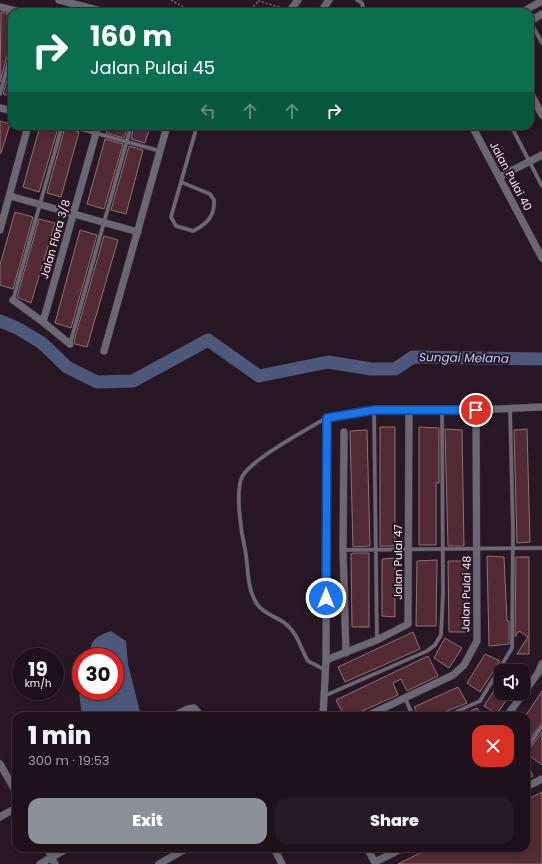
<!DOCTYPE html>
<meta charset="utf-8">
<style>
:root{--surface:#1e111b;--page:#261a24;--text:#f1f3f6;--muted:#a19da3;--line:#3c313a;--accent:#8c9099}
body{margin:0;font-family:Poppins,sans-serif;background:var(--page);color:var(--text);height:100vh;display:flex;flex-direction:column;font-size:15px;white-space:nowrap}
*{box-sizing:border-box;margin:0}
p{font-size:13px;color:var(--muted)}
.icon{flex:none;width:22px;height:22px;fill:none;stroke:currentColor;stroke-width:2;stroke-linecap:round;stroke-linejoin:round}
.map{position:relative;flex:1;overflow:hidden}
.details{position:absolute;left:12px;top:712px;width:518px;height:140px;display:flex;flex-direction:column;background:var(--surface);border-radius:12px;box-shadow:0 2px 6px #0003,0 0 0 1px var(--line)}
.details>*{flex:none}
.guide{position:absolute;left:8px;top:8px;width:526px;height:122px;border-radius:12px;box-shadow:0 2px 6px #0003,0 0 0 1px var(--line);background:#0b6e4f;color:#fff;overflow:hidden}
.buttons{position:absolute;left:494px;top:664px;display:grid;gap:8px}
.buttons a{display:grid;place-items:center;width:36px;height:36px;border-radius:8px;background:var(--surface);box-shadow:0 2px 6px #0003,0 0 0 1px var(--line);font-size:20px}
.speed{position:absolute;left:12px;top:648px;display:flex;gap:8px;font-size:20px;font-weight:700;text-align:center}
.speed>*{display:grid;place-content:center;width:52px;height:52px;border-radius:50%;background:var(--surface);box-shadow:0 2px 6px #0003,0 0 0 1px var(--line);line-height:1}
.speed small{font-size:10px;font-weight:400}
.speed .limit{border:6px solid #d22;background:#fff;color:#111}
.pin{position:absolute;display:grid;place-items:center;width:34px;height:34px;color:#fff;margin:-17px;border:2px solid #fff;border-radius:50%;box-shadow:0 1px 4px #0007}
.me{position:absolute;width:44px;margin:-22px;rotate:0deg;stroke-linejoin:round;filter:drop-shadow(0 0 3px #0008)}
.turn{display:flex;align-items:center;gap:14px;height:84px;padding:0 16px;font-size:18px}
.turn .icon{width:52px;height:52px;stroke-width:2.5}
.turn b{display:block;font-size:28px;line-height:34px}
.lanes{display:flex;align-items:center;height:38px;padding:0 16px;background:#0003;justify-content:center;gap:20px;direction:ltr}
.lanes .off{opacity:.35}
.round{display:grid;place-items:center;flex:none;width:42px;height:42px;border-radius:12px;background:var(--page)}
.overview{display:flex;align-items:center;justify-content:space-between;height:68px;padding:0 16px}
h1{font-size:24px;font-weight:800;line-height:30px}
.action{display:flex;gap:8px;margin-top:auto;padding:8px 16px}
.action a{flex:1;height:46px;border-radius:12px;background:var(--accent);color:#fff;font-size:16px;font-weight:800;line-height:46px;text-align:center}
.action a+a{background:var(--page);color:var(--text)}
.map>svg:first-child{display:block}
.water{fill:#4e587b}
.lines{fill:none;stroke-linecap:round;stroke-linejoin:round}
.river{stroke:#4e587b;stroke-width:13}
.building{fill:#522b34;stroke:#8f7277}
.lane-casing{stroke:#453441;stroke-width:4.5}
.street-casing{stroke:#453441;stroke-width:8}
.path{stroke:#786874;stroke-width:1.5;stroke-dasharray:2 2;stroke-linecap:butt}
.lane{stroke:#6c6873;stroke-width:3.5}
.street{stroke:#6c6873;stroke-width:7}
.route-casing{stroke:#114b97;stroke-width:10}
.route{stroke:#1a73e8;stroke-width:7}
.labels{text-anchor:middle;stroke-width:4;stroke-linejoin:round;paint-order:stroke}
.street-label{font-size:11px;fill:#f5e8f2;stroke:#281724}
.water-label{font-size:12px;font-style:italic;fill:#bccafc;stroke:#281724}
</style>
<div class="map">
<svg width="542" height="864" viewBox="0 0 542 864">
<rect width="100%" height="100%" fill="#281724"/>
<!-- water -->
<path class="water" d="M111,631L126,641L128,664L141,716H82L79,692L81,688V691H115V657H90C90,639 96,637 111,631Z"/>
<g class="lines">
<!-- river -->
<path class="river" d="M0,321L17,328L42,343L67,367L97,382L133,381L208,340L259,376L328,362L371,369H395L413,357L542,359"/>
</g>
<!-- building -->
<path class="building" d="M1,12L12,15V47L9,49L0,82Z
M12,62V97L3,94Z
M0,121L10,124L1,153H0Z
M40,126L58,128L39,192L23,187Z
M108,126H128L124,138L106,133Z
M134,126H150L145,143L131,139Z
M65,127L79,132L61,197L47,193Z
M105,139L123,144L104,209L87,204Z
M129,146L143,150L126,214L111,210Z
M15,212L33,217L13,289L0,285V265Z
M39,219L55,223L31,303L17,297Z
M80,230L97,235L71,328L55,323Z
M104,236L118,240L87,347L75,344L74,341Z
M380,427H395V546H380Z
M419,427L439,428V483H436V545H419Z
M445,429L462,430L464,546H448Z
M527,429L530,542L517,543L514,430Z
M367,430L370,546L353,547L350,431Z
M353,553H369V627H352L351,554Z
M487,556L504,557L507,621H509V644L489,646Z
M516,557H529V654H517L528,637L519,631L515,637Z
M395,558V617L382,616V559Z
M437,560L436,626H416L417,561Z
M448,561H467V632H449Z
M413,632L420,649L345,682L338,667Z
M445,638L462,648L449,668L434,658Z
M485,654L500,661L480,692L467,683Z
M428,656L438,676L407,691L401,679L393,683L398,695L351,716H344L336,700Z
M512,663L527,671H507Z
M501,680V693H511L497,714L484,706Z
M458,687L467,703L434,716H419L414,707Z
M542,691V723L526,743V715Z
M477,708L481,716H460Z
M542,732V765L526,753Z
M526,761L533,776L526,779Z
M542,792V864H398L430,848H526V800Z"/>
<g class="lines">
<!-- lane casing -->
<g class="lane-casing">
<path id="lane" d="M357,0L362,3L364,12
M530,21L542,43
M0,94L12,50
M70,126L160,151
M511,126L542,186
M181,182L210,194L214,200C215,216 207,224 193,231L176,226L171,217L197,126
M13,300L62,126
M70,344L131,126
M374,410L377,640
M343,550L542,548
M325,670L308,661C301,650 299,636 289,627C281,617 265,616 257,604C246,587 249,569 245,549C241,532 235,492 242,477C251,459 308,429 326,418
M324,696L427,651L435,645L441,635L443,593L442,410
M405,698L413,716
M447,716L480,701L512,648L513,532L510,408
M526,749L542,726"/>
</g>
<!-- street casing -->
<g class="street-casing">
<path id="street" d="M59,0L105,12
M0,7L20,12
M289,12L298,0
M321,12L329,0
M522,12L542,1
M530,21L542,14
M530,92L542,115
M0,108L12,111
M472,126L542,258
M499,177L542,155
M10,196L138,232
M0,230L28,126
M13,300L43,322L98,126
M43,322L70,344
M104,351L167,126
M344,432L343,550L346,653
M326,660L377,640L408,624L409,410
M173,716L188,709L194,708L201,716
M323,716L326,660L327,418L374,410H476L542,407
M367,716L453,675L464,665L477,641L476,410
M507,716L538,673L542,664
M0,764L16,792
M526,787L542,779
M0,817L16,808
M47,848L55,864
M274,848L282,864
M367,848L376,864
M375,862L403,848
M40,864L68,848
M159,864L187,848"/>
</g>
<!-- path -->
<path class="path" d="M171,0L192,12
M258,1L283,8
M238,12C245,10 254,8 258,1"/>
<!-- lane -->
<use href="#lane" class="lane"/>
<!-- street -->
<use href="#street" class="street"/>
</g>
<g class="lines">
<!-- route casing -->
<g class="route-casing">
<path id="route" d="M326,598L327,418L374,410H476"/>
</g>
<!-- route -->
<use href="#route" class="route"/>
</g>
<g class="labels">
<!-- street labels -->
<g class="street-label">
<text transform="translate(511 176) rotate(62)" y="4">Jalan Pulai 40</text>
<text transform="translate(55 239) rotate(-74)" y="4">Jalan Flora 3/8</text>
<text transform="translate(398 562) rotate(-90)" y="4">Jalan Pulai 47</text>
<text transform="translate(466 594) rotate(-89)" y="4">Jalan Pulai 48</text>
</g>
<!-- water labels -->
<g class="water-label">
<text transform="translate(464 358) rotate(1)" y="4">Sungai Melana</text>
</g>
</g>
</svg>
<div class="buttons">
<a><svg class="icon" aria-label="sound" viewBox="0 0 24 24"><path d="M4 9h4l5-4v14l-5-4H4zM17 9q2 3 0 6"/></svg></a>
</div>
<div class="speed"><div>19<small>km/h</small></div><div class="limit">30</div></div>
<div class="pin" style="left:476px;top:410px;background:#d93025"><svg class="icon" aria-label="arrive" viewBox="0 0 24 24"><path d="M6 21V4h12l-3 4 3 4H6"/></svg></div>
<svg class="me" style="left:326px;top:598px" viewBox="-20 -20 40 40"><circle r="17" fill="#1a73e8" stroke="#fff" stroke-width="3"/><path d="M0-11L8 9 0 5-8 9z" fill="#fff"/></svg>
<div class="guide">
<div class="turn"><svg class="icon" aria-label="right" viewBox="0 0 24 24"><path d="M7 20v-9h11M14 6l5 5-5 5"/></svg><div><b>160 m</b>Jalan Pulai 45</div></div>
<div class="lanes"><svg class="icon off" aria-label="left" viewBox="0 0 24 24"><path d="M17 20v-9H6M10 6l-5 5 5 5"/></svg><svg class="icon off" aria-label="ahead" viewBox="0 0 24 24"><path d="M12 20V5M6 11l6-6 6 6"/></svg><svg class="icon off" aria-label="ahead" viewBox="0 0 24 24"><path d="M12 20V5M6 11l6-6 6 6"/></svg><svg class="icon" aria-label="right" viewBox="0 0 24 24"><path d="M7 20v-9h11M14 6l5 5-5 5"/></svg></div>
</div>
<section class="details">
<div class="overview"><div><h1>1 min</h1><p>300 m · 19:53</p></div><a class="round" style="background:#d93025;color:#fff"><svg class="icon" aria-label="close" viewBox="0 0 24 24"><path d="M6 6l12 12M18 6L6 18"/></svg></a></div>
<div class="action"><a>Exit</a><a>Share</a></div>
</section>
</div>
